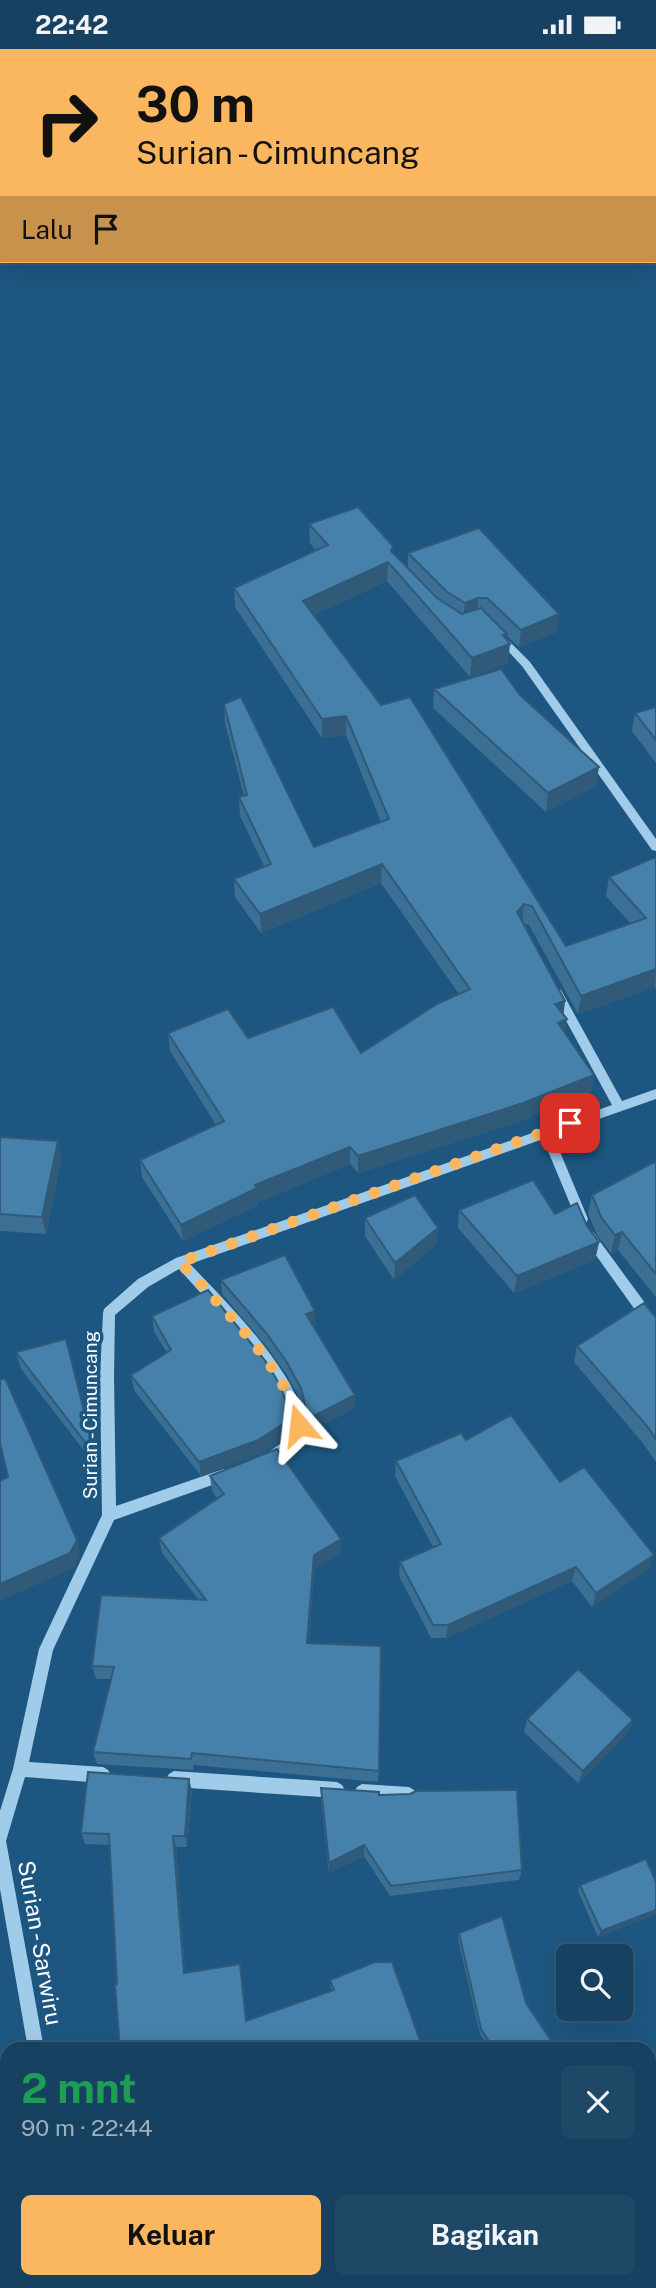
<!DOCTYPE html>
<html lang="id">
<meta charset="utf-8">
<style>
:root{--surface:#164161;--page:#1f4867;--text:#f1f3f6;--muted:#9eafbd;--line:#355a76;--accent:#fab75f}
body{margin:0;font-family:"Public Sans",sans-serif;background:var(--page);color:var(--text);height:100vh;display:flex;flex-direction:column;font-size:26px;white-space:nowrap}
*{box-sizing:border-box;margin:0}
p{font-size:23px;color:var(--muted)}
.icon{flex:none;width:38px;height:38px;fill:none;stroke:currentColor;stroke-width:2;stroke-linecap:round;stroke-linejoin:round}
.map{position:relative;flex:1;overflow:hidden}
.details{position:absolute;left:0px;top:1993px;width:656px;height:247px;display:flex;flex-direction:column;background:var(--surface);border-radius:21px 21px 0 0;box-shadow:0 7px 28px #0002,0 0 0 2px var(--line)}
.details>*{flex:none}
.guide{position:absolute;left:0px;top:0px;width:656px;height:214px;box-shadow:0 7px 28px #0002,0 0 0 2px var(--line);background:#fab75f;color:#111;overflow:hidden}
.controls{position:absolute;left:556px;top:1895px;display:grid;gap:14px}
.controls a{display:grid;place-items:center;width:77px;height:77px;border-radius:10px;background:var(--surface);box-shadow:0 7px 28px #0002,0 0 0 2px var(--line);font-size:35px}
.pin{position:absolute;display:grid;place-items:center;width:60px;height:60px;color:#fff;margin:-30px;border-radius:14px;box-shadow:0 4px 10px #0006}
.me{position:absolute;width:77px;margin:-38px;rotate:343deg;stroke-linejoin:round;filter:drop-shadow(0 0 5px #0008)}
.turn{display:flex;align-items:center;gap:24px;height:147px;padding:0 21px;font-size:32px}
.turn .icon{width:91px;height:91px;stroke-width:2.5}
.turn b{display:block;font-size:49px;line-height:60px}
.then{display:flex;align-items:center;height:66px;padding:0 21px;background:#0003;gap:14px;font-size:26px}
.round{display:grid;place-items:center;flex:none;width:74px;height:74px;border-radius:10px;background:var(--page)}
.head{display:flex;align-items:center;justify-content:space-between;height:119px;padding:0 21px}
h1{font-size:42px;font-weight:700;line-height:52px;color:#1e9e55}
.action{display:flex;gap:14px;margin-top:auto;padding:14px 21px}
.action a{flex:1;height:80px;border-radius:10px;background:var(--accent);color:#111;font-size:28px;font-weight:700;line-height:80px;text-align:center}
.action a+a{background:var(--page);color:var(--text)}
.status{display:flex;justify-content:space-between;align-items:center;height:49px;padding:0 35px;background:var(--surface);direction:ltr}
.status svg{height:19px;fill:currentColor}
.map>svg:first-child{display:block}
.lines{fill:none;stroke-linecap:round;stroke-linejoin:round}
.minor{fill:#a1cce9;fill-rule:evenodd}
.wall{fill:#3b6f93}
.shaded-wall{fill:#305a78}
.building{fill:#4581ab;stroke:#305a78;stroke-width:2}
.route{stroke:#fab75f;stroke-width:12;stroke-dasharray:0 21.6}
.labels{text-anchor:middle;stroke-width:7;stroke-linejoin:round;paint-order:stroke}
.street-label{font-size:19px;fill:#fff;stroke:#1d5781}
.near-street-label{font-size:23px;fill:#fff;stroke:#1d5781}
</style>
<div class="status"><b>22:42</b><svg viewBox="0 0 49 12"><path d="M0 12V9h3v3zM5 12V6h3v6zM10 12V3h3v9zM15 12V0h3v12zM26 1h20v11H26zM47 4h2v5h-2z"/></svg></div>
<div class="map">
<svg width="656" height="2239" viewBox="0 0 656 2239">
<rect width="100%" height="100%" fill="#1d5781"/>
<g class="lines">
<!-- minor -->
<path class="minor" d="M500,585L503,586L530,613L656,790V802L652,801L522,617L497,590L495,588Z
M557,940L561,941L622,1052L656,1040V1050L553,1086L588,1170L586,1174H578L543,1090L190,1215C222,1249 322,1345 302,1394L273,1415L268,1417L263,1415L261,1411L263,1407L291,1387L292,1375L289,1361L273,1330L226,1272L179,1220L148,1238L115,1266L114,1328L116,1457L224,1420L229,1422L231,1426L229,1430L114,1471L53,1601L29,1713L103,1718L108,1721L111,1726L108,1731L103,1734L25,1728L6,1792L44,2000H28L0,1840V1762L13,1720L39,1600L102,1466L100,1328L103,1264L104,1260L138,1230L176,1209L612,1056L551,944Z
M589,1182L593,1183L656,1269V1285L651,1283L585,1191L583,1187L585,1183Z
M174,1722L337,1733L342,1736L345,1741L342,1746L337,1749L174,1738L169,1735L166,1730L169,1725Z
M362,1735L409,1738L414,1741L417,1746L414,1751L409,1754L362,1751L357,1748L354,1743L357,1738Z
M70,2233H88L90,2239H72Z"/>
</g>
<!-- wall -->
<path class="wall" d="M309,475L393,505L408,520V504L557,583L519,598L507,587L508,614L470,628L387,532L314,566L381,656L566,897L630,874L606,847L609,828L656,808V940L655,938L578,965L529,876L523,874L565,952L563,966L565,984L594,1026L591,1043L521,1072L358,1124L350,1115L258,1153V1156L183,1192L142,1128L140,1111L216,1076L170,1002L168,984L248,989L361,1004L459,945L381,834L261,884L235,848L234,830L264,817L240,767L239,748L244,747L225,674L224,655L314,798L381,773L346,686L322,689L235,558L234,539L316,502L310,494Z
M434,640L520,646L596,737L546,763L433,659Z
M656,658V714L632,682L635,664Z
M0,1088L58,1092L61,1110L46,1185L0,1182Z
M656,1112V1248L618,1201L611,1204L597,1186L588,1164L592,1146Z
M459,1161L555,1165L587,1177L599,1193L595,1211L514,1244L458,1179Z
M365,1169L438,1179L436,1196L394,1231L365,1187Z
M221,1231L315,1262V1275L312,1277L355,1346V1359L306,1384V1370L301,1353L287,1326L267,1298L222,1245Z
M152,1267L289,1373L287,1388L259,1405L201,1427L134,1341L131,1326L167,1304L154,1283Z
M655,1269H656V1413L642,1393L574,1313L577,1297Z
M66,1290L99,1421L21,1320L16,1303Z
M466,1391L560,1433L654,1506L649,1520L592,1558L572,1532L446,1589H431L399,1527L400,1513L433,1498L395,1427L396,1412Z
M210,1427L341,1490L340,1505L314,1520L309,1594L379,1722L378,1733L194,1716L193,1721L97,1715L93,1703L111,1630H96L92,1617L198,1550L162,1504L159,1489L217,1449L212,1442Z
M527,1670L633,1671L628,1683L578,1734L524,1683Z
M321,1739L379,1746L522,1821L519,1831L390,1847L364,1807L329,1824L321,1751Z
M192,1742L187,1798H176L185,1924L247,1972L331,1942L330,1931L423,2000H120L110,1796L85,1795L81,1784Z
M656,1833V1865L598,1888L578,1842L580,1836Z
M459,1884L526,1954L557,2000H490L480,1985L458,1890Z"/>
<!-- shaded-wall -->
<path class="shaded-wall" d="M388,513L387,532L303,571V552Z
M478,549L477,567L463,572L465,554Z
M559,565L557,583L519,598L521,581Z
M507,585L506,596L510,595L508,614L470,628L472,609L503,586Z
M346,667V686L322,689V670Z
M599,718L596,737L546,763L548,744Z
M382,815L381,834L261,884L260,865Z
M524,855L522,874L517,863Z
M656,920L655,938L578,965L581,947Z
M565,952L563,970L555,955Z
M567,970L564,988L558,974Z
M594,1026L591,1043L521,1072L358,1124V1107Z
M58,1092L61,1110L46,1185L42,1168Z
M350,1098V1115L258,1153V1156L183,1192L181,1176L255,1136Z
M438,1179L436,1196L394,1231L395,1214Z
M622,1183L618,1201L611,1204L615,1186Z
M599,1193L595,1211L514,1244L517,1227Z
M315,1262V1275L306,1279V1265Z
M355,1346V1359L306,1384V1371Z
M288,1359L289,1373L287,1388L259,1405L201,1427L199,1413Z
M341,1490L340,1505L314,1520L308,1607L307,1594L314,1506Z
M77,1491L80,1506L74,1519L0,1552V1535Z
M654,1506L649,1520L592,1558L596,1544Z
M576,1518L572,1532L446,1589L448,1576Z
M633,1671L628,1683L578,1734L583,1722Z
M189,1730L192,1742L187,1798L185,1787Z
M173,1787L176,1798L186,1933L184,1924Z
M364,1796V1807L329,1824V1814Z
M656,1861V1865L598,1888L601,1882Z"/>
<!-- building -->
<path class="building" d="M358,458L393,497L391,502L437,549L462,565L481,559L507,585L503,586L510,595L472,609L388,513L303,552L381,656L410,648L566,897L646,869L609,828L656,808V920L581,947L532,857L524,855L517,863L565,952L555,955L567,970L558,974L594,1026L523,1054L358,1107L350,1098L255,1136L257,1139L181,1176L140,1111L224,1072L168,984L228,960L248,989L333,958L361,1004L437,955L470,940L382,815L260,865L234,830L271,815L239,748L247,746L224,655L241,648L314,798L389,770L346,667L322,670L234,539L328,496L309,475Z
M479,479L559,565L521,581L487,549H478L465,554L447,543L408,504Z
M501,620L520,646L599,718L548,744L434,640Z
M656,658V691L635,664Z
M0,1088L58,1092L42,1168L0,1165Z
M656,1112V1225L622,1183L615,1186L601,1168L592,1146Z
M533,1131L555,1165L577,1154L587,1177L599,1193L517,1227L459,1161Z
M415,1146L438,1179L395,1214L365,1169Z
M285,1206L315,1262L306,1265L355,1346L306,1371L307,1363L301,1339L286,1312L267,1285L221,1231Z
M208,1241L267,1314L281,1338L288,1359L286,1373L258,1391L199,1413L131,1326L171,1301L152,1267Z
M644,1254L656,1269V1390L647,1377L577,1297Z
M66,1290L95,1406L16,1303Z
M5,1329L77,1491L70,1504L0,1535V1432L8,1428L0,1394V1331Z
M511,1366L560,1433L584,1418L654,1506L596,1544L576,1518L448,1576H433L400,1513L441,1495L396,1412L461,1384L466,1391Z
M277,1400L341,1490L314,1506L307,1594L381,1597L379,1722L192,1704L191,1710L93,1703L114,1618L92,1617L101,1546L206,1551L159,1489L224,1445L210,1427Z
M578,1620L633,1671L583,1722L527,1670Z
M88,1723L189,1730L185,1787H173L184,1924L240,1915L246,1972L334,1941L330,1931L375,1913H392L423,2000H120L115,1936L117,1935L109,1785L81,1784Z
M321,1739L379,1743V1746L410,1745L416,1742L517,1741L522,1821L391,1837L364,1796L329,1814Z
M646,1810L656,1833V1861L601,1882L580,1836Z
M502,1867L526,1954L557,2000H494L481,1980L459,1884Z"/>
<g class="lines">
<!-- route -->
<path class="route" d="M299,1376C290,1323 217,1253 180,1213L570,1074"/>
</g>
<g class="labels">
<!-- street labels -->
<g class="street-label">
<text transform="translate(90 1366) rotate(-90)" y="7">Surian - Cimuncang</text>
</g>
<!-- near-street labels -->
<g class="near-street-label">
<text transform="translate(40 1894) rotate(80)" y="8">Surian - Sarwiru</text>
</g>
</g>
</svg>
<div class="controls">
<a><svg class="icon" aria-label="search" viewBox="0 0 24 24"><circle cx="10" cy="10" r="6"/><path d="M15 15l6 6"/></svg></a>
</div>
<div class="pin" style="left:570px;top:1074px;background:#d93025"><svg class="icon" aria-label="arrive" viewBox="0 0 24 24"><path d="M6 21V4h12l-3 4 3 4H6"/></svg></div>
<svg class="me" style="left:299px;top:1376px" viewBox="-20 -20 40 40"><path d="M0-17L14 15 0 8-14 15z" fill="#fab75f" stroke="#fff" stroke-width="4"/></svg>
<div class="guide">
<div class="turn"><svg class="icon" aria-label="right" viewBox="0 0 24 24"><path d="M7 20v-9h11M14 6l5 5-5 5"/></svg><div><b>30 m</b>Surian - Cimuncang</div></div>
<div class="then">Lalu<svg class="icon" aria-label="arrive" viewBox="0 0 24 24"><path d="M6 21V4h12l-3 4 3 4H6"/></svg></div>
</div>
<section class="details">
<div class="head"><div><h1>2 mnt</h1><p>90 m · 22:44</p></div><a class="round"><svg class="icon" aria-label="close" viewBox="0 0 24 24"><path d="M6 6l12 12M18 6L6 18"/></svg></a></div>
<div class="action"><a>Keluar</a><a>Bagikan</a></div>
</section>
</div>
